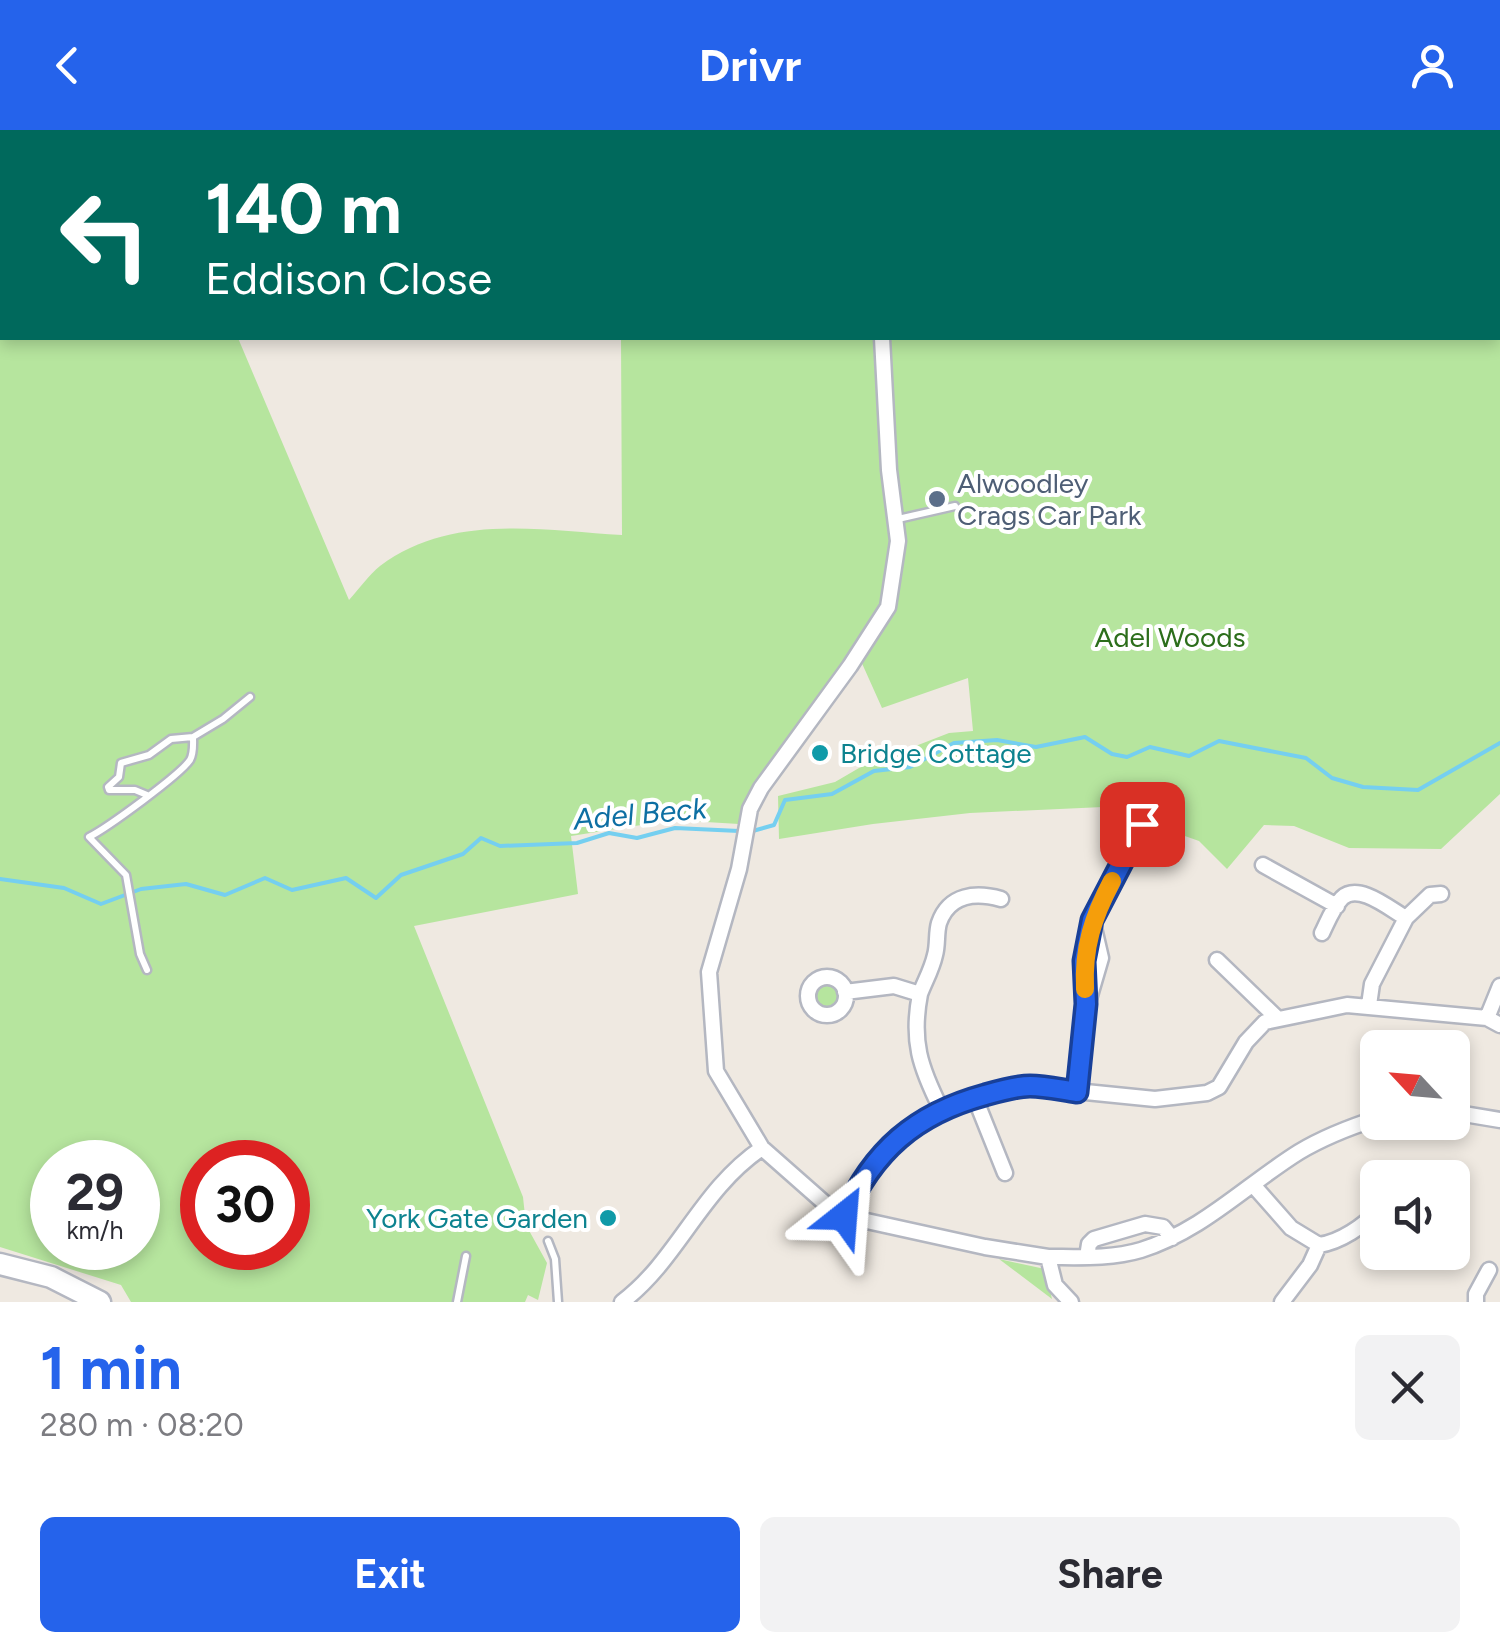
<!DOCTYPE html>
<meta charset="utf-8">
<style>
:root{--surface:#fff;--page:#f2f2f3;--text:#2b2b33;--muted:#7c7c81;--accent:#2563eb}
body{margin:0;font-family:Figtree,sans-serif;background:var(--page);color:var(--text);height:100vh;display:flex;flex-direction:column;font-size:38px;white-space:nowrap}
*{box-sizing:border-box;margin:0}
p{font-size:32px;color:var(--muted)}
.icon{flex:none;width:55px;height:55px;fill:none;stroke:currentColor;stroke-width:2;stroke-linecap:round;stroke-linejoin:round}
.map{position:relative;height:1172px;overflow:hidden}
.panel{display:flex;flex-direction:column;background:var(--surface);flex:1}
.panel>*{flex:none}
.hud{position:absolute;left:0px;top:0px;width:1500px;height:210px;box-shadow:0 5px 15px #0003;background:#00695c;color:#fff;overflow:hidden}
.needle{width:65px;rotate:296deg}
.fabs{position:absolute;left:1360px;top:900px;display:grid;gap:20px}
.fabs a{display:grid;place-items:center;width:110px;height:110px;border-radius:15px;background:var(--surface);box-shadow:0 5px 15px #0003;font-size:50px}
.speed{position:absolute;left:30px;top:1010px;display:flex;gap:20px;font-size:50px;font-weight:700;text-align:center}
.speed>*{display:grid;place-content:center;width:130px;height:130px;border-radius:50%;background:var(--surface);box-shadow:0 5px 15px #0003;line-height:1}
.speed small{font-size:25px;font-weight:400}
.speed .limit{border:15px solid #d22;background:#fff;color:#111}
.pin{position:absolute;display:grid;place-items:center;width:85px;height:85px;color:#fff;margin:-42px;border-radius:20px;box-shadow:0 5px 15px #0006}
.me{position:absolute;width:110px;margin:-55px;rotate:28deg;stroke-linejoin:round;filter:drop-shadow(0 0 8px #0008)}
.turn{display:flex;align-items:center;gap:35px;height:210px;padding:0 40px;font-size:45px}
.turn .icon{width:130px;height:130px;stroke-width:2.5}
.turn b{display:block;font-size:70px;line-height:85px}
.round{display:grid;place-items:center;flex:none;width:105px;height:105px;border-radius:15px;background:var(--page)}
.summary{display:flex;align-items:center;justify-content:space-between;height:170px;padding:0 40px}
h1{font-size:60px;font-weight:700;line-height:75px;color:var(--accent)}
.action{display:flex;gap:20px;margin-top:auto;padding:20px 40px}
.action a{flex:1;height:115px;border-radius:15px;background:var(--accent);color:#fff;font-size:40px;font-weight:700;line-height:115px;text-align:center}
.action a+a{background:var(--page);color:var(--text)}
header{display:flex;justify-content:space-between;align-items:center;height:130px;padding:0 40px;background:var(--accent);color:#fff;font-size:45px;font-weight:700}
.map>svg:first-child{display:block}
.green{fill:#b6e59e;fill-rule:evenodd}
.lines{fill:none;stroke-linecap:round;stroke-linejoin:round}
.stream{stroke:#75cff0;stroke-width:4}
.lane-casing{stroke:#b4b7c1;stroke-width:11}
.street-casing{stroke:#b4b7c1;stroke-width:19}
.secondary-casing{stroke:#b4b7c1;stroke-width:25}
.lane{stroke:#fff;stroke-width:6}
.street{stroke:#fff;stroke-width:14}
.secondary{stroke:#fff;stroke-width:20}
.route-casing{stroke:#184099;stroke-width:25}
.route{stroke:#2563eb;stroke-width:18}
.slow{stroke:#f59e0b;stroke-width:18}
.service-dot{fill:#5c6f8a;stroke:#fff;stroke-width:4}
.culture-dot{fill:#0f9aa8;stroke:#fff;stroke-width:4}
.labels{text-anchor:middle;stroke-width:8;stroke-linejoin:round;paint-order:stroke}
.service-label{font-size:28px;fill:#4e5e75;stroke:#fff;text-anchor:start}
.park-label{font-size:28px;fill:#2c6e1b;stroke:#fff}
.culture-label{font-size:28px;fill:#0d838f;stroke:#fff;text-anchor:start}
.water-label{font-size:30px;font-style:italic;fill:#0d6fa3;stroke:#fff}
</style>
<header><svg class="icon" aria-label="back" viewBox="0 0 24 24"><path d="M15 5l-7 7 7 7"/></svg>Drivr<svg class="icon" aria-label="person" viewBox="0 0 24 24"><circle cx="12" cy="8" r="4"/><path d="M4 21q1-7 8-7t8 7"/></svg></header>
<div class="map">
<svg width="1500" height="1172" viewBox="0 0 1500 1172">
<rect width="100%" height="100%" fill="#efe9e1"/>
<!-- green -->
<path class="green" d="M0,0H368L2,2V208H238L349,470C359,459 369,445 380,436C450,383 541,400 622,405L621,208H1498V2H1314L1500,0V664L1441,719L1349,718L1294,696L1264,695L1227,739L1199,711L1103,677L970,683L873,694L779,709L778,666L835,652L859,638L949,603L973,601L968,548L882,578L856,520L762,647L739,694L673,690L571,706L578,764L414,796L523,1067L526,1095L547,1133L538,1170L528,1165L525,1172H131L121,1155L0,1117ZM52,1032H138V1118H52ZM202,1032H288V1118H202Z
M760,0H1288L756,2Z
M815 866a12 12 0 1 1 24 0a12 12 0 1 1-24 0Z
M999,1129L1045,1139L1052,1169Z"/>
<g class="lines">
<!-- stream -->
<path class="stream" d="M749,702L774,695L785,670L832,664L874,641L910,637L954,613L997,610L1036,617L1085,607L1112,624L1127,627L1150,617L1189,626L1219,611L1306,628L1332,648L1363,657L1418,660L1500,613
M0,749L64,758L101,774L141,759L186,754L225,765L265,748L292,760L346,748L376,768L401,745L463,724L481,708L500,716L577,713L609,703L637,708L675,698L739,701"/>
<!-- lane casing -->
<g class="lane-casing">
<path id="lane" d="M898,389L955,376
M147,665L135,660H109L108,657L119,647L121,633L149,625L171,609L193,607
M147,840L140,824L126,745L89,707C107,698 180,645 190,630C194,623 193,614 193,607L223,589L250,567
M548,1111L555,1129L558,1172
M457,1172L466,1126"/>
</g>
<!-- street casing -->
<g class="street-casing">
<path id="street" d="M883,0L884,2
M882,208L889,340L898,411L888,477L850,536L761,658L750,679L739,739L709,842L716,941L762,1018L829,1077L844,1086L985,1117L1048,1127L1055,1155L1071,1172
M1263,735L1337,776
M1406,788L1430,765L1441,764
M1322,803C1327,793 1333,777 1342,768C1359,752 1391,780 1406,788L1372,854L1369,875
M1217,830L1276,887
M808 866a19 19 0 1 1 38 0a19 19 0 1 1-38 0Z
M845,862L894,856L920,864C911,911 920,937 941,979
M920,864C925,851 932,839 935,825C938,815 936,803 939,793C949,764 976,762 1001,769
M1089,869L1101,828L1094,798
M1487,888L1500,856
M1077,962L1086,873L1084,831L1092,790L1142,694
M975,968L1005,1043
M1452,982L1500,990
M1254,1056L1291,1098L1319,1115L1310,1135L1282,1172
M844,1086L858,1054L907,1000L941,979L975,968L1026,956L1155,969L1207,963L1219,957L1246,912L1265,892L1347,875L1487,888L1500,895
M1319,1115C1340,1112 1364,1096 1378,1080
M1048,1127C1078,1127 1111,1129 1141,1120C1202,1101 1246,1055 1299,1022C1324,1007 1350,997 1378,988
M1087,1127L1089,1114L1094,1109L1145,1094L1163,1097L1172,1108
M622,1172C678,1130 700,1060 762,1018
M1476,1172V1164L1489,1140"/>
</g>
<!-- secondary casing -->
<g class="secondary-casing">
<path id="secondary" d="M0,1134L51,1147L100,1172"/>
</g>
<!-- lane -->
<use href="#lane" class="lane"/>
<!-- street -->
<use href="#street" class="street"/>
<!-- secondary -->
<use href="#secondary" class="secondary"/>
</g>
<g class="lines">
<!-- route casing -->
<g class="route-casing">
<path id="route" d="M844,1086C873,1021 915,984 985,965C999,961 1016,956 1030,956C1046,956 1062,960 1077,962L1086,874L1084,831L1092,790L1142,694"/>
</g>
<!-- route -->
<use href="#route" class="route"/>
<!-- slow -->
<path class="slow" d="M1085,859C1083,817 1093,787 1112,751"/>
</g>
<!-- markers -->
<circle class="service-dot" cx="937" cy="369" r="10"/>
<g class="culture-dot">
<circle cx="820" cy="623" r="10"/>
<circle cx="608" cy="1088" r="10"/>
</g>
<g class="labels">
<!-- service labels -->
<g class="service-label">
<text x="957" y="363">Alwoodley<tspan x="957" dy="32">Crags Car Park</tspan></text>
</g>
<!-- park labels -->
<g class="park-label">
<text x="1170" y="517">Adel Woods</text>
</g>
<!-- culture labels -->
<g class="culture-label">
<text x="840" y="633">Bridge Cottage</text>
<text x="588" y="1098" text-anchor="end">York Gate Garden</text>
</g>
<!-- water labels -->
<g class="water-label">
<text transform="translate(640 684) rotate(-5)" y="10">Adel Beck</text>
</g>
</g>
</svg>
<div class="fabs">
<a><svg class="needle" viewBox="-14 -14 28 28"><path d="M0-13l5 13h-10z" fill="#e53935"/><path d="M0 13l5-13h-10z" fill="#7c7c81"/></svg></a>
<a><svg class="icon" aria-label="sound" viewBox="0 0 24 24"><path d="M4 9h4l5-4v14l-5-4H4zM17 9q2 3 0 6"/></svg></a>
</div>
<div class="speed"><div>29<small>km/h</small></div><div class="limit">30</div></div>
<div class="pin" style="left:1142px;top:694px;background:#d93025"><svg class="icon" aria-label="arrive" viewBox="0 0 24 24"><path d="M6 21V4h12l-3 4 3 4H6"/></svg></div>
<svg class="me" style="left:844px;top:1086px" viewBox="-20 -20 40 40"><path d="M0-17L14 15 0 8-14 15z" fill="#2563eb" stroke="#fff" stroke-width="4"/></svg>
<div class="hud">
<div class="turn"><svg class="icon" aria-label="left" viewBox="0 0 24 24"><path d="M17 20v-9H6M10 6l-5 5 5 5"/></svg><div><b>140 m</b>Eddison Close</div></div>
</div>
</div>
<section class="panel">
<div class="summary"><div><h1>1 min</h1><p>280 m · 08:20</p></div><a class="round"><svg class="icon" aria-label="close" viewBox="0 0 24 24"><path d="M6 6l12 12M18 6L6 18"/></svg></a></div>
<div class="action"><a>Exit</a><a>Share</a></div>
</section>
